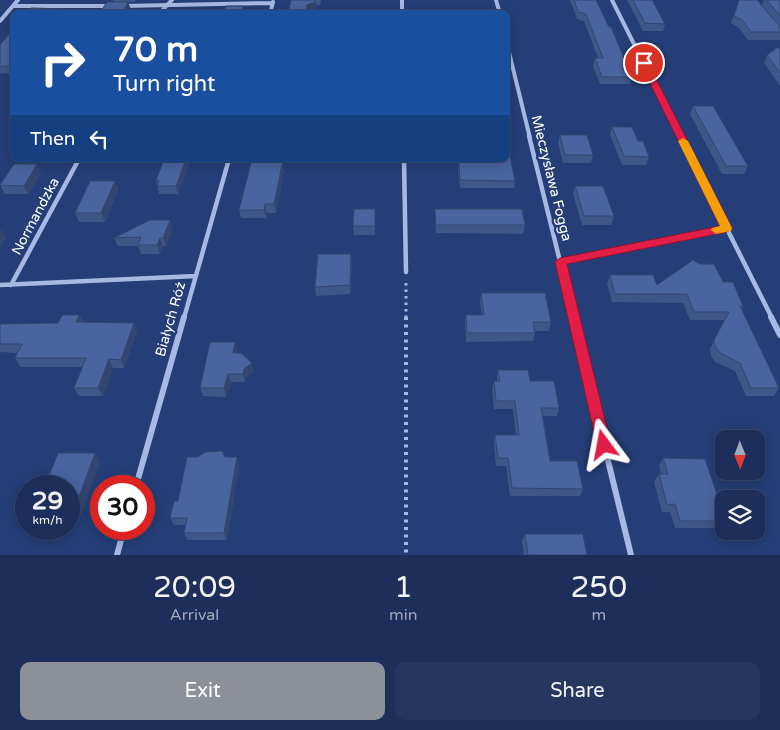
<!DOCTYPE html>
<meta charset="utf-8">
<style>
:root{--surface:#1c2e59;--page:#25365f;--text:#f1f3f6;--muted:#a0a8ba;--line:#3a4a6f;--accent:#8c9099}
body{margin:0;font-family:"Varela Round",sans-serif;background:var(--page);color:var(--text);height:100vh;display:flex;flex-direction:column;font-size:19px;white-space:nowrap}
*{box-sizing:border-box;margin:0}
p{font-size:16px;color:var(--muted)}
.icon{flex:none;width:28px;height:28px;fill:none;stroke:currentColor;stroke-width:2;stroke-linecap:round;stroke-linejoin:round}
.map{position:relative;height:555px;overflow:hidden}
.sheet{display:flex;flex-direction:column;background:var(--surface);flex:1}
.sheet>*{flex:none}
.guide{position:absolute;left:10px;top:10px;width:500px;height:152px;border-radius:10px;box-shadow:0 2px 12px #0003,0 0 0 1px var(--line);background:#1a4fa0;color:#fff;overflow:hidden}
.needle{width:32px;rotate:179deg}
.controls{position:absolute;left:715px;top:430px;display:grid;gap:10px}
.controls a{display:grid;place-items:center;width:50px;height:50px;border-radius:10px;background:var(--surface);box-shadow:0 2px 12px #0003,0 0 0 1px var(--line);font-size:25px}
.speed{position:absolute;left:15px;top:475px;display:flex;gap:10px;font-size:25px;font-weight:700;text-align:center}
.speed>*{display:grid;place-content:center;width:65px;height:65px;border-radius:50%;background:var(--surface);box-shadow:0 2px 12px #0003,0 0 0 1px var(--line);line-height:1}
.speed small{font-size:12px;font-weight:400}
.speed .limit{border:8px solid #d22;background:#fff;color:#111}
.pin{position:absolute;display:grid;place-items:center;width:42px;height:42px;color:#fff;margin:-21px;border:2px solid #fff;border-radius:50%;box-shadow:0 1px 5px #0007}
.me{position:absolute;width:55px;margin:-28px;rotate:347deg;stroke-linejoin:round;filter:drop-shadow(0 0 4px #0008)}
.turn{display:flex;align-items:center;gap:18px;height:105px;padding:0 20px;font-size:22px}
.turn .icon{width:65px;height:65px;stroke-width:2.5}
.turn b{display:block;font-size:35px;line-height:42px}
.then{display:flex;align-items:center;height:48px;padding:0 20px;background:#0003;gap:10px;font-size:19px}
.eta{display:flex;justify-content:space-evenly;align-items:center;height:85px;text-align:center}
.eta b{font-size:30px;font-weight:600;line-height:35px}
.primary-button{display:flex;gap:10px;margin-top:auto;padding:10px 20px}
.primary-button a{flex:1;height:58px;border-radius:10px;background:var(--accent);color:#fff;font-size:20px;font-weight:600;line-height:58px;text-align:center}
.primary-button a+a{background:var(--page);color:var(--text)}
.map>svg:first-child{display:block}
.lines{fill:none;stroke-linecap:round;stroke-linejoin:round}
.path-far1{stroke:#a6b9e3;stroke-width:3;stroke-dasharray:2.5 4;stroke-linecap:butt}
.path{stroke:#a6b9e3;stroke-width:4;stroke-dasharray:3 4.5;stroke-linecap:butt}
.street-far2{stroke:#a6b9e3;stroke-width:4}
.street-far1{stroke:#a6b9e3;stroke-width:4.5}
.street{stroke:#a6b9e3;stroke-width:6}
.wall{fill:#3f5689}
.shaded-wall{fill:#33466f}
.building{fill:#49649f;stroke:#33466f}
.route{fill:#e11d48;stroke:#92132f}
.slow{fill:#f59e0b}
.labels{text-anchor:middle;stroke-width:5;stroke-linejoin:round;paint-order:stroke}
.street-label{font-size:14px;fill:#fff;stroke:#253e77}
</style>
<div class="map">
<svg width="780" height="555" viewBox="0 0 780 555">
<rect width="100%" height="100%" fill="#253e77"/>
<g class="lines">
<!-- path-far1 -->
<path class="path-far1" d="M406,283V318"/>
<!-- path -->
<path class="path" d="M406,317V555"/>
<!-- street-far2 -->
<path class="street-far2" d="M402,0V14
M496,0L500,14
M612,0L681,138
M13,6H110
M124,6L272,3
M159,14L172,0
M270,14L273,2
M0,21L18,0
M506,40L530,138"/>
<!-- street-far1 -->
<path class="street-far1" d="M529,136L574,318
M680,136L772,318
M404,159L406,272
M560,262L727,228
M0,285L196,276
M11,285L79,159
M184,318L229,159"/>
<!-- street -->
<path class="street" d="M573,317L631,555
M771,317L780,335
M136,486L184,317
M117,555L124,529"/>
</g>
<!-- wall -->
<path class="wall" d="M113,0H136L135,2H128L131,10L128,14H99L113,2Z
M291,0H321L320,5H316L315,10L307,13V14H288Z
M570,0H596L632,77L630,84H600L593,66L595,58H598L584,21L577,19Z
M627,0H652L665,24L663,31H643Z
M739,0L762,5L764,0H780V40H748L739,28L731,23Z
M14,28V73L13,74L0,73V45Z
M780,49V86L764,63L767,55Z
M693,106L748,166L744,174H722L690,114Z
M612,127L638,141L649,157L646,165H622L610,135Z
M560,135L593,155L591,163H563L558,143Z
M191,159L178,194H159L156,180Z
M468,159H506L515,181L514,188H460L458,170L459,162H468Z
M37,164L41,173L28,194H5L0,185Z
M284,169L276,213H267L266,218H241L239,210Z
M115,181L118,190L105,222H79L75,213Z
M575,186L614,216L611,225H582L573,194Z
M375,209V235H354L353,226Z
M435,209L525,225L523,234L436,233L435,218Z
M173,229L166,246H163L160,254H141L138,246H118L114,238Z
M351,254L352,262L350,294L316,296L315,287Z
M610,275L657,285L723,282L743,306L742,309L779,388L774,396H746L735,371L715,362L711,356L710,349L724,320H690L683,303L612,302L607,284Z
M481,293L551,322L549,331H534L535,333L533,341L466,342L465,324L466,315H482L480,302Z
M79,315L83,322L134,323L137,331L124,368H113L103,396H79L74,388L83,367H21L15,358L18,353L0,352V324L58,323Z
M237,350V353L254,372L246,378L245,382H231L226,397L203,396L200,388Z
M498,370L530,381L559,408L557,416H543L550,461L583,489L580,496H510L506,466H496L494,443L495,435H516L513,409H494L492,389L494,381H497V378Z
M95,453L100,461L81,515H69V486Z
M225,457L239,465L227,540H188L184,533L186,525H174L170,518L178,501Z
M663,458L724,515V524L720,528H675L670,512H662L654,482L659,474H661L659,466Z
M525,534L587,555H524L522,541Z"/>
<!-- shaded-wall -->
<path class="shaded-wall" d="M315,0L316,5L315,10L307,13V14H305L307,5Z
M128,2L131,10L128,14H122Z
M243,6L244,14H241Z
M62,9L64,14H58Z
M14,60V73L13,74L10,66Z
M44,159H49L46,163Z
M186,159H191L178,194L176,186Z
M283,160L284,169L276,213L274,204Z
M37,164L41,173L28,194L24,186Z
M115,181L118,190L105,222L101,213Z
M265,204L267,213L266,218L264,210Z
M170,220L173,229L166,246L163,238Z
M2,229L6,238L0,249V232Z
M160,238L163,246L160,254L157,245Z
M351,254L352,262L350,294V285Z
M79,315L83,323L76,322Z
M134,323L137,331L124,368L121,360Z
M235,342L237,350L235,362L233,353Z
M109,359L113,368L103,396L98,388Z
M252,363L254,372L246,378L245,382L243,374L244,369Z
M228,374L231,382L226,397L224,388Z
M95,453L100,461L81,515L75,508Z
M237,457L239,465L227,540L224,533Z"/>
<!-- building -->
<path class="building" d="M291,0H315V2L307,5L305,14H288Z
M574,0H596L609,27H611L632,77H602L595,58H603L586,14L578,12Z
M633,0H652L665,24L645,23Z
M739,0H757L780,27V32H751L742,20L734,16Z
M767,0H780V16Z
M107,2H128L122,14H99Z
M226,6H243L241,14H223Z
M31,8L62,9L58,14H25Z
M14,28V60L10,66H0V45Z
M778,47L780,49V73L767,55Z
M693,106H713L748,166H726Z
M612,127H632L638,141H643L649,157L624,156Z
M560,135H587L593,155H565Z
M506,136L515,181L460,180L459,162H470V159H506Z
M164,159H186L176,186H157L159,180H156Z
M252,159H275V160H283L274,204H265L264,210H239Z
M14,164H37L24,186L0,185Z
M90,181H115L101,213H75Z
M575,186H603L614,216H584Z
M354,209H375V226H353Z
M435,209H522L525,225H436Z
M150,220H170L163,238H160L157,245H138L141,237L114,238Z
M318,254H351L350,285L315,287Z
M693,260L699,264H714L723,282H733L743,306H740L779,388H751L740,363L720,353L716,348L714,340L729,312H694L687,294H615L610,275H653L657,285Z
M481,293H545L551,322H533L535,333H467L466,315H484Z
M62,315H79L76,322L134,323L121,360L109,359L98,388H74L86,358H15L22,344H0V324L58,323Z
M210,342H235L233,353H241L252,363L244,369L243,374H228L224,388H200Z
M498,370H528L530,381H554L559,408H541L550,461H577L583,489L512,488L508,458H498L495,435H519L515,401H496L494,381H500Z
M222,451L225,457H237L224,533H184L187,518H170L174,501H178L187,457H198L205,452Z
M58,453H95L75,508H69V486H45Z
M663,458L705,459L724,515V521H680L675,504L667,505L659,474H668Z
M525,534H583L587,555H528Z"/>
<!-- route -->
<path class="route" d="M641,61L648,63L732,228L727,232L567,264L611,445L609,449L604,451L599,449L597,445L555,262L560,258L720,226L640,63Z"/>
<!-- slow -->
<path class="slow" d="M683,138L688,141L732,228L731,231L716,234L711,230L712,228L720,226L678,141Z"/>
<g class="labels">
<!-- street labels -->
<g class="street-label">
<text transform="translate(552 178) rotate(76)" y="5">Mieczysława Fogga</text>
<text transform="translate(35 216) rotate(-62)" y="5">Normandzka</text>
<text transform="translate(170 319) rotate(-74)" y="5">Białych Róż</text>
</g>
</g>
</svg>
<div class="controls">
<a><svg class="needle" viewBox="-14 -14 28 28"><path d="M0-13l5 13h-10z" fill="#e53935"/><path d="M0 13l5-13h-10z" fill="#a0a8ba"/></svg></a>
<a><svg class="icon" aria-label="layers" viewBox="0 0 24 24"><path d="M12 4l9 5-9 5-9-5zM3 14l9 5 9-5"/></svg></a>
</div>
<div class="speed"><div>29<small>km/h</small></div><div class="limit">30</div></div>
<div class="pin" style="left:644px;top:63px;background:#d93025"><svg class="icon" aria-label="arrive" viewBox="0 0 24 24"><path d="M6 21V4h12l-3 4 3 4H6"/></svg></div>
<svg class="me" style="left:604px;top:445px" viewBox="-20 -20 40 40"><path d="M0-17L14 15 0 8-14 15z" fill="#e11d48" stroke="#fff" stroke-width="4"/></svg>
<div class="guide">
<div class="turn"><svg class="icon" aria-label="right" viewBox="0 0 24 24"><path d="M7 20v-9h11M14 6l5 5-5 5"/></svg><div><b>70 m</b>Turn right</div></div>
<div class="then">Then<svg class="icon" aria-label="left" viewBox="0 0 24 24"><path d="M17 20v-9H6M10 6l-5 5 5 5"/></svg></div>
</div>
</div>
<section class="sheet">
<div class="eta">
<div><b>20:09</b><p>Arrival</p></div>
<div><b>1</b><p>min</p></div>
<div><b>250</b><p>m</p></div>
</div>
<div class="primary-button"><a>Exit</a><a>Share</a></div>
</section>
